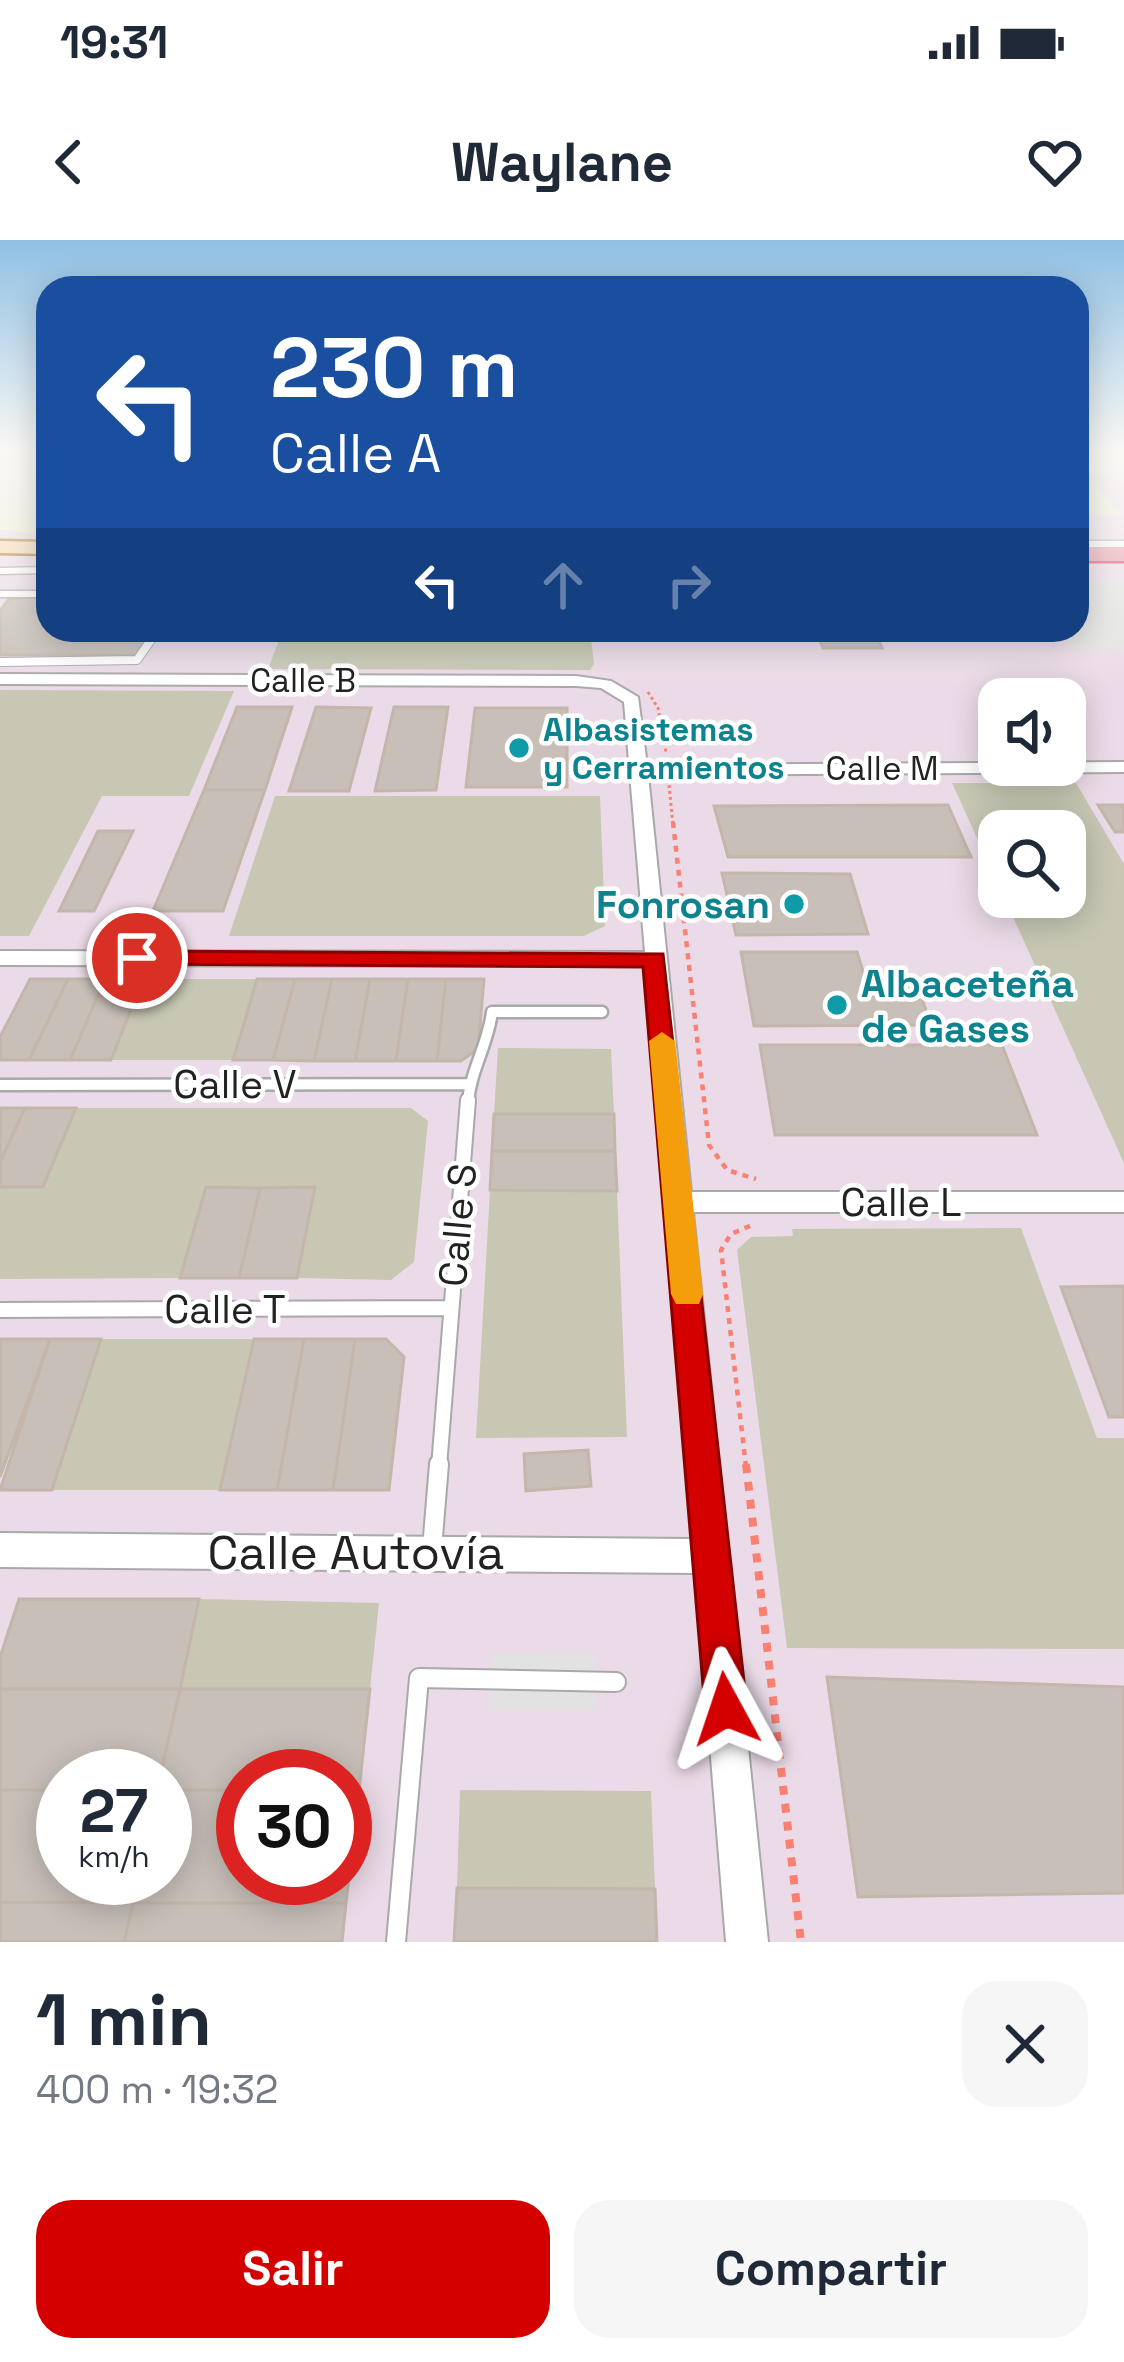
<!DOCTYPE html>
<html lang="es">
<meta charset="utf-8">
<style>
:root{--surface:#fff;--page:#f6f6f7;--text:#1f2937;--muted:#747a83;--accent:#d40000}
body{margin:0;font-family:"Space Grotesk",sans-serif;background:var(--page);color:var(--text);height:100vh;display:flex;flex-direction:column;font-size:45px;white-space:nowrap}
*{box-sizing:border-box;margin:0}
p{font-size:39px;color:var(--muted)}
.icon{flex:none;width:66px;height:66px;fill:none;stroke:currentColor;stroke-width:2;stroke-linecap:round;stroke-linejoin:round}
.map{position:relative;height:1702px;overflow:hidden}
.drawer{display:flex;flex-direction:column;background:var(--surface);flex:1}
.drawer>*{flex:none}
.top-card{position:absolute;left:36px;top:36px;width:1053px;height:366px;border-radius:36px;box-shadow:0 6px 30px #0003;background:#1a4fa0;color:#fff;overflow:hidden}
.buttons{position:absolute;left:978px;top:438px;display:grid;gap:24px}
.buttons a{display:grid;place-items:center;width:108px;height:108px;border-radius:24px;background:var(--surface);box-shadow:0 6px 30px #0003;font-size:60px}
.speed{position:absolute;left:36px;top:1509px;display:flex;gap:24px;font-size:60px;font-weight:700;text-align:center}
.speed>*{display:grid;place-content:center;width:156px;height:156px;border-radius:50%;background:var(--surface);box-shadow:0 6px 30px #0003;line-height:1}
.speed small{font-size:30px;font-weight:400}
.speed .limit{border:18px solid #d22;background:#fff;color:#111}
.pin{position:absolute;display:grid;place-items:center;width:102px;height:102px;color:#fff;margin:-51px;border:6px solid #fff;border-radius:50%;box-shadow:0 3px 12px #0007}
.me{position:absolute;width:132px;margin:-66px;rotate:355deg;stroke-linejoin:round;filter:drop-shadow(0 0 9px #0008)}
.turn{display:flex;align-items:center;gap:42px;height:252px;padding:0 36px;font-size:54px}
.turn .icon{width:156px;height:156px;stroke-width:2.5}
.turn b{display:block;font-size:84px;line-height:102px}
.lanes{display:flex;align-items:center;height:114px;padding:0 36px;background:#0003;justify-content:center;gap:60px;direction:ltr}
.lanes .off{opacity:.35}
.round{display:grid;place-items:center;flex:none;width:126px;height:126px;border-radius:36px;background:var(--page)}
.head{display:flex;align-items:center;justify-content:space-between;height:204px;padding:0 36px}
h1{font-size:72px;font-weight:700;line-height:90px}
.cta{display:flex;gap:24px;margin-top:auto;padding:24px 36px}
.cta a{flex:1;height:138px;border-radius:36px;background:var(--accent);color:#fff;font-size:48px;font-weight:700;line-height:138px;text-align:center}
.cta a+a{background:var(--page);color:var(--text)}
.status{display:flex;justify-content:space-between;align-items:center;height:84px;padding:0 60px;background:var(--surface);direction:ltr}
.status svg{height:33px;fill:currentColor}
header{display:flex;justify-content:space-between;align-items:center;height:156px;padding:0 36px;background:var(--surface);font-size:54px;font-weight:700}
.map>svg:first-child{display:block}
.industrial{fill:#ebdbe8;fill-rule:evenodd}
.construction{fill:#c7c7b4}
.farmland{fill:#eef0d5}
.parking{fill:#e2e2e2}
.building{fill:#c7bfb8;stroke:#c4b6ab;stroke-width:3}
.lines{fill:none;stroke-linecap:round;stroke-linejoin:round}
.lane-far4-casing{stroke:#a9a9a9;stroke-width:9}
.lane-far3-casing{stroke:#a9a9a9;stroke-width:10}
.lane-far2-casing{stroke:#a9a9a9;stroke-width:15}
.lane-far1-casing{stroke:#a9a9a9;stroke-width:18}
.lane-casing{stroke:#a9a9a9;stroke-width:22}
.street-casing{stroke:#a9a9a9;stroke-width:4}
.primary-casing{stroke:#a06b00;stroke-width:5}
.highway-casing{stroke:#dc2a67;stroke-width:5}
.path-far2{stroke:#fa8072;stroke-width:3;stroke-dasharray:3 3;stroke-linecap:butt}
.path-far1{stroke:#fa8072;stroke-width:4.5;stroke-dasharray:6 6;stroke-linecap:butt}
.path{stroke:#fa8072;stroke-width:8;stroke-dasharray:9 9;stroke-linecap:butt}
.lane-far4{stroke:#fff;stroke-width:6}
.lane-far3{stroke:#fff;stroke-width:8}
.lane-far2{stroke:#fff;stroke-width:10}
.lane-far1{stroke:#fff;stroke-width:14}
.lane{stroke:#fff;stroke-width:18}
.street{fill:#fff;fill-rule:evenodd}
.primary{fill:#fcd6a4;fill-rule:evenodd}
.highway{fill:#e892a2;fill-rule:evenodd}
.route{fill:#d40000;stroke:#8a0000;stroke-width:3}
.slow{fill:#f59e0b}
.culture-dot{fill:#0f9aa8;stroke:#fff;stroke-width:4.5}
.labels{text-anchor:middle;stroke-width:9;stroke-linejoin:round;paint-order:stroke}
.far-street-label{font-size:33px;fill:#222;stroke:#fff}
.far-culture-label{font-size:33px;font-weight:bold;fill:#0d838f;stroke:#fff;text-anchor:start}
.culture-label{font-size:39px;font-weight:bold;fill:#0d838f;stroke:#fff;text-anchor:end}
.street-label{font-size:39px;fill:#222;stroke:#fff}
.near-street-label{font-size:48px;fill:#222;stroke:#fff}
</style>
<div class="status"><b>19:31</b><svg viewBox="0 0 49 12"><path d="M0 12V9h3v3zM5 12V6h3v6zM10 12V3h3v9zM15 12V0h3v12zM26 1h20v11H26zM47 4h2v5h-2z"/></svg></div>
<header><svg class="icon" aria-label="back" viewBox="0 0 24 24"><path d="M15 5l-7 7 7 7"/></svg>Waylane<svg class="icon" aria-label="heart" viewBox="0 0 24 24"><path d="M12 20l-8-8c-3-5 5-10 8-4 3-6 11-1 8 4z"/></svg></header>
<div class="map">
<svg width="1124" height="1702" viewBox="0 0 1124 1702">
<rect width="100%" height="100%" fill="#f2efe9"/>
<!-- industrial -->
<path class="industrial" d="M1124,232V1702H0V285H48V390H1077V275L1084,233ZM999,459H1065V525H999ZM999,591H1065V657H999ZM63,1536H165V1638H63ZM243,1536H345V1638H243Z"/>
<!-- construction -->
<path class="construction" d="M283,390H590L594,424L590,430L268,429Z
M0,450L234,451L189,556H102L29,696H0Z
M952,543H1076L1124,624V923L1004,657H1065V591H999V646Z
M275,556H600L605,686L584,696H229Z
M143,739H257L233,820H111Z
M498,808L611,809L614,874H494Z
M76,868H411L428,881L414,1022L391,1040L297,1038L314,947H206L180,1038L0,1039V947H43Z
M490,950L617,951L627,1197L476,1198Z
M1021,988L1097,1198H1124V1409L787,1408L737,1010L751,997L793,996L792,989Z
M101,1099H254L220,1250H52Z
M199,1359L379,1363L370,1449H180Z
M460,1550L651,1551L655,1649L457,1648Z"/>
<!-- farmland -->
<path class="farmland" d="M0,209H48V296L0,289Z
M1077,209H1124V232L1085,234L1121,275H1077Z"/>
<!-- parking -->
<path class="parking" d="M1077,341L1124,342V409H1073L1058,390H1077Z
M491,1414L596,1415V1470H488Z"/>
<!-- building -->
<path class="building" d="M32,357H48V390H153L139,415H0V371L9,359Z
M180,390H230L226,398H176Z
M816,390H874L882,408H823Z
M237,467H292L265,550H204Z
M316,467L371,468L349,551H289Z
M394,467H448L436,550L375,551Z
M475,468H567V547H466Z
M204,550H265L223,671H153Z
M948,565L971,617H728L714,566Z
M1098,565H1124V592H1115Z
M98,591H133L94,671H59Z
M722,633L850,634L868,694L736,695Z
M741,712H857L867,744H917L931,785L754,786Z
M30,739H68L29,820H0V797Z
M68,739H105L70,820H29Z
M105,739H143L111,820H70Z
M257,739H295L273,820H233Z
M295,739H332L314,821L273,820Z
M332,739H370L355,821H314Z
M370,739H408L396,821H355Z
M408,739H446L437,821H396Z
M446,739H484L478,809L461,821H437Z
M760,805H1002L1037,895H775Z
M0,868H25L0,922Z
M25,868H76L43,947H0V922Z
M494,874H614L615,911H492Z
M492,911H615L617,951L490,950Z
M206,947L260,948L239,1038H180Z
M315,947L297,1038H239L260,948Z
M1124,1046V1177H1109L1061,1047Z
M0,1099H50L0,1237Z
M50,1099H101L52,1250H0Z
M254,1099H304L277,1250H220Z
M304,1099H355L333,1250H277Z
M355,1099H386L404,1117L389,1250H333Z
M588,1210L591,1246L526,1251L524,1214Z
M19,1359H199L180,1449H0V1417Z
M827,1437L1124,1447V1653L858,1657Z
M0,1449H180L160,1536H63V1550H0Z
M180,1449H370L359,1550H345V1536H243V1550H165V1536H160Z
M0,1550H63V1638H138L133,1663L0,1662Z
M165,1550H243V1638H345V1550H359L346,1663H133L138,1638H165Z
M457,1648L655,1649L657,1702H454Z
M0,1662L133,1663L124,1702H0Z
M133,1663H346L342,1702H124Z"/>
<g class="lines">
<!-- lane-far4 casing -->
<g class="lane-far4-casing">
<path id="lane-far4" d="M1077,304H1124
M0,331L48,330
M0,354H48"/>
</g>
<!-- lane-far3 casing -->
<g class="lane-far3-casing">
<path id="lane-far3" d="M0,422L137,420L158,390"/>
</g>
<!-- lane-far2 casing -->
<g class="lane-far2-casing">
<path id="lane-far2" d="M0,845L469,844
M468,863C470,831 488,805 492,772H602"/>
</g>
<!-- lane-far1 casing -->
<g class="lane-far1-casing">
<path id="lane-far1" d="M0,1070L450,1068
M439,1227L468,860"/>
</g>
<!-- lane casing -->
<g class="lane-casing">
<path id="lane" d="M432,1309L439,1224
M396,1702L419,1438L616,1442"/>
</g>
<!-- street casing -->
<g class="street-casing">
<path id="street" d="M0,434L576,436L611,441L638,457L647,525L1124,522V532L648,535L691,952H1124V972H693L768,1702H726L696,1333L0,1327V1293L693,1299L646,726L0,725V711L645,712L624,462L601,448L576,446L0,444Z"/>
</g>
<!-- primary casing -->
<g class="primary-casing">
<path id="primary" d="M0,301L48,302V314L0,313Z"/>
</g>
<!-- highway casing -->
<g class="highway-casing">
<path id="highway" d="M1077,307H1124V321H1077Z"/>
</g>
<!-- path-far2 -->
<path class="path-far2" d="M648,452L658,468L666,512
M669,545L673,585"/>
<!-- path-far1 -->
<path class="path-far1" d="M673,582L709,905L727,930L756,939
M746,1227L721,1010L731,994L752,985"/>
<!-- path -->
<path class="path" d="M746,1224L801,1702"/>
<!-- lane-far4 -->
<use href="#lane-far4" class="lane-far4"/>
<!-- lane-far3 -->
<use href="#lane-far3" class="lane-far3"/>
<!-- lane-far2 -->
<use href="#lane-far2" class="lane-far2"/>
<!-- lane-far1 -->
<use href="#lane-far1" class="lane-far1"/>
<!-- lane -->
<use href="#lane" class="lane"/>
<!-- street -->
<use href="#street" class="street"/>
<!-- primary -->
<use href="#primary" class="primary"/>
<!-- highway -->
<use href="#highway" class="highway"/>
</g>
<!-- sky -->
<linearGradient id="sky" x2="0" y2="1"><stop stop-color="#8fc0e4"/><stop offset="0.47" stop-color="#f9f8f5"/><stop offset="1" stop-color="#f9f8f5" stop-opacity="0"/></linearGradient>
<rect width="1124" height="448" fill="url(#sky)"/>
<!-- route -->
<path class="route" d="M137,711L663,714L747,1469L740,1484L726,1490L711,1484L705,1469L643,727L129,724L125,718Z"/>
<!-- slow -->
<path class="slow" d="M662,792L675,801L703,1054L699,1064H676L671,1054L649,801Z"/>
<!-- markers -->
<g class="culture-dot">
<circle cx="519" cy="508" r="12"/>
<circle cx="794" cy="664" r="12"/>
<circle cx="837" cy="765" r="12"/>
</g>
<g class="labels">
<!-- far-street labels -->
<g class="far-street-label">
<text x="303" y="452">Calle B</text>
<text x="882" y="540">Calle M</text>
</g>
<!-- far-culture labels -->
<g class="far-culture-label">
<text x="543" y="501">Albasistemas<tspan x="543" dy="38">y Cerramientos</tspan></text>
</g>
<!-- culture labels -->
<g class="culture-label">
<text x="770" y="678">Fonrosan</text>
<text x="861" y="757" text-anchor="start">Albaceteña<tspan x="861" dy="45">de Gases</tspan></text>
</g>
<!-- street labels -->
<g class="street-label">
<text x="235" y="858">Calle V</text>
<text x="901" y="976">Calle L</text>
<text transform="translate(457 985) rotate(-85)" y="14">Calle S</text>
<text x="225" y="1083">Calle T</text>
</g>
<!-- near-street labels -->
<g class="near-street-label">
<text x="356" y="1329">Calle Autovía</text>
</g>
</g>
</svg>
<div class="buttons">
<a><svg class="icon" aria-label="sound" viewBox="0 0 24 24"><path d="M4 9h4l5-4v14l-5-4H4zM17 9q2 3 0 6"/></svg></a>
<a><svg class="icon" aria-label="search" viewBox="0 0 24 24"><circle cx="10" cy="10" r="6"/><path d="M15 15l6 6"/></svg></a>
</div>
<div class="speed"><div>27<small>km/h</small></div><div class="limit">30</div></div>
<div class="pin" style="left:137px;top:718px;background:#d93025"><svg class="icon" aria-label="arrive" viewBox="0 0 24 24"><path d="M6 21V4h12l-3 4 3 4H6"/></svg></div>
<svg class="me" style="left:726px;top:1469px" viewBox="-20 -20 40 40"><path d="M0-17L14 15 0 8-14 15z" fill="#d40000" stroke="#fff" stroke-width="4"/></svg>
<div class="top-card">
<div class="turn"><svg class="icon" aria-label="left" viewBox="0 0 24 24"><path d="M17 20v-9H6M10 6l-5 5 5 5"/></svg><div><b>230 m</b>Calle A</div></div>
<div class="lanes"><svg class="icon" aria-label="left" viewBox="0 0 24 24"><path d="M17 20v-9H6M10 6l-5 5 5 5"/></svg><svg class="icon off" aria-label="ahead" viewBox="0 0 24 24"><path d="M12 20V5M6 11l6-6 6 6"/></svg><svg class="icon off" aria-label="right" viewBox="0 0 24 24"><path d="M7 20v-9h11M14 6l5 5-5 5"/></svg></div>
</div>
</div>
<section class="drawer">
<div class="head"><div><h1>1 min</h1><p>400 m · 19:32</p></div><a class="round"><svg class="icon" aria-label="close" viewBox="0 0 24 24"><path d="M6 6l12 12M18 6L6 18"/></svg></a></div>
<div class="cta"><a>Salir</a><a>Compartir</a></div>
</section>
